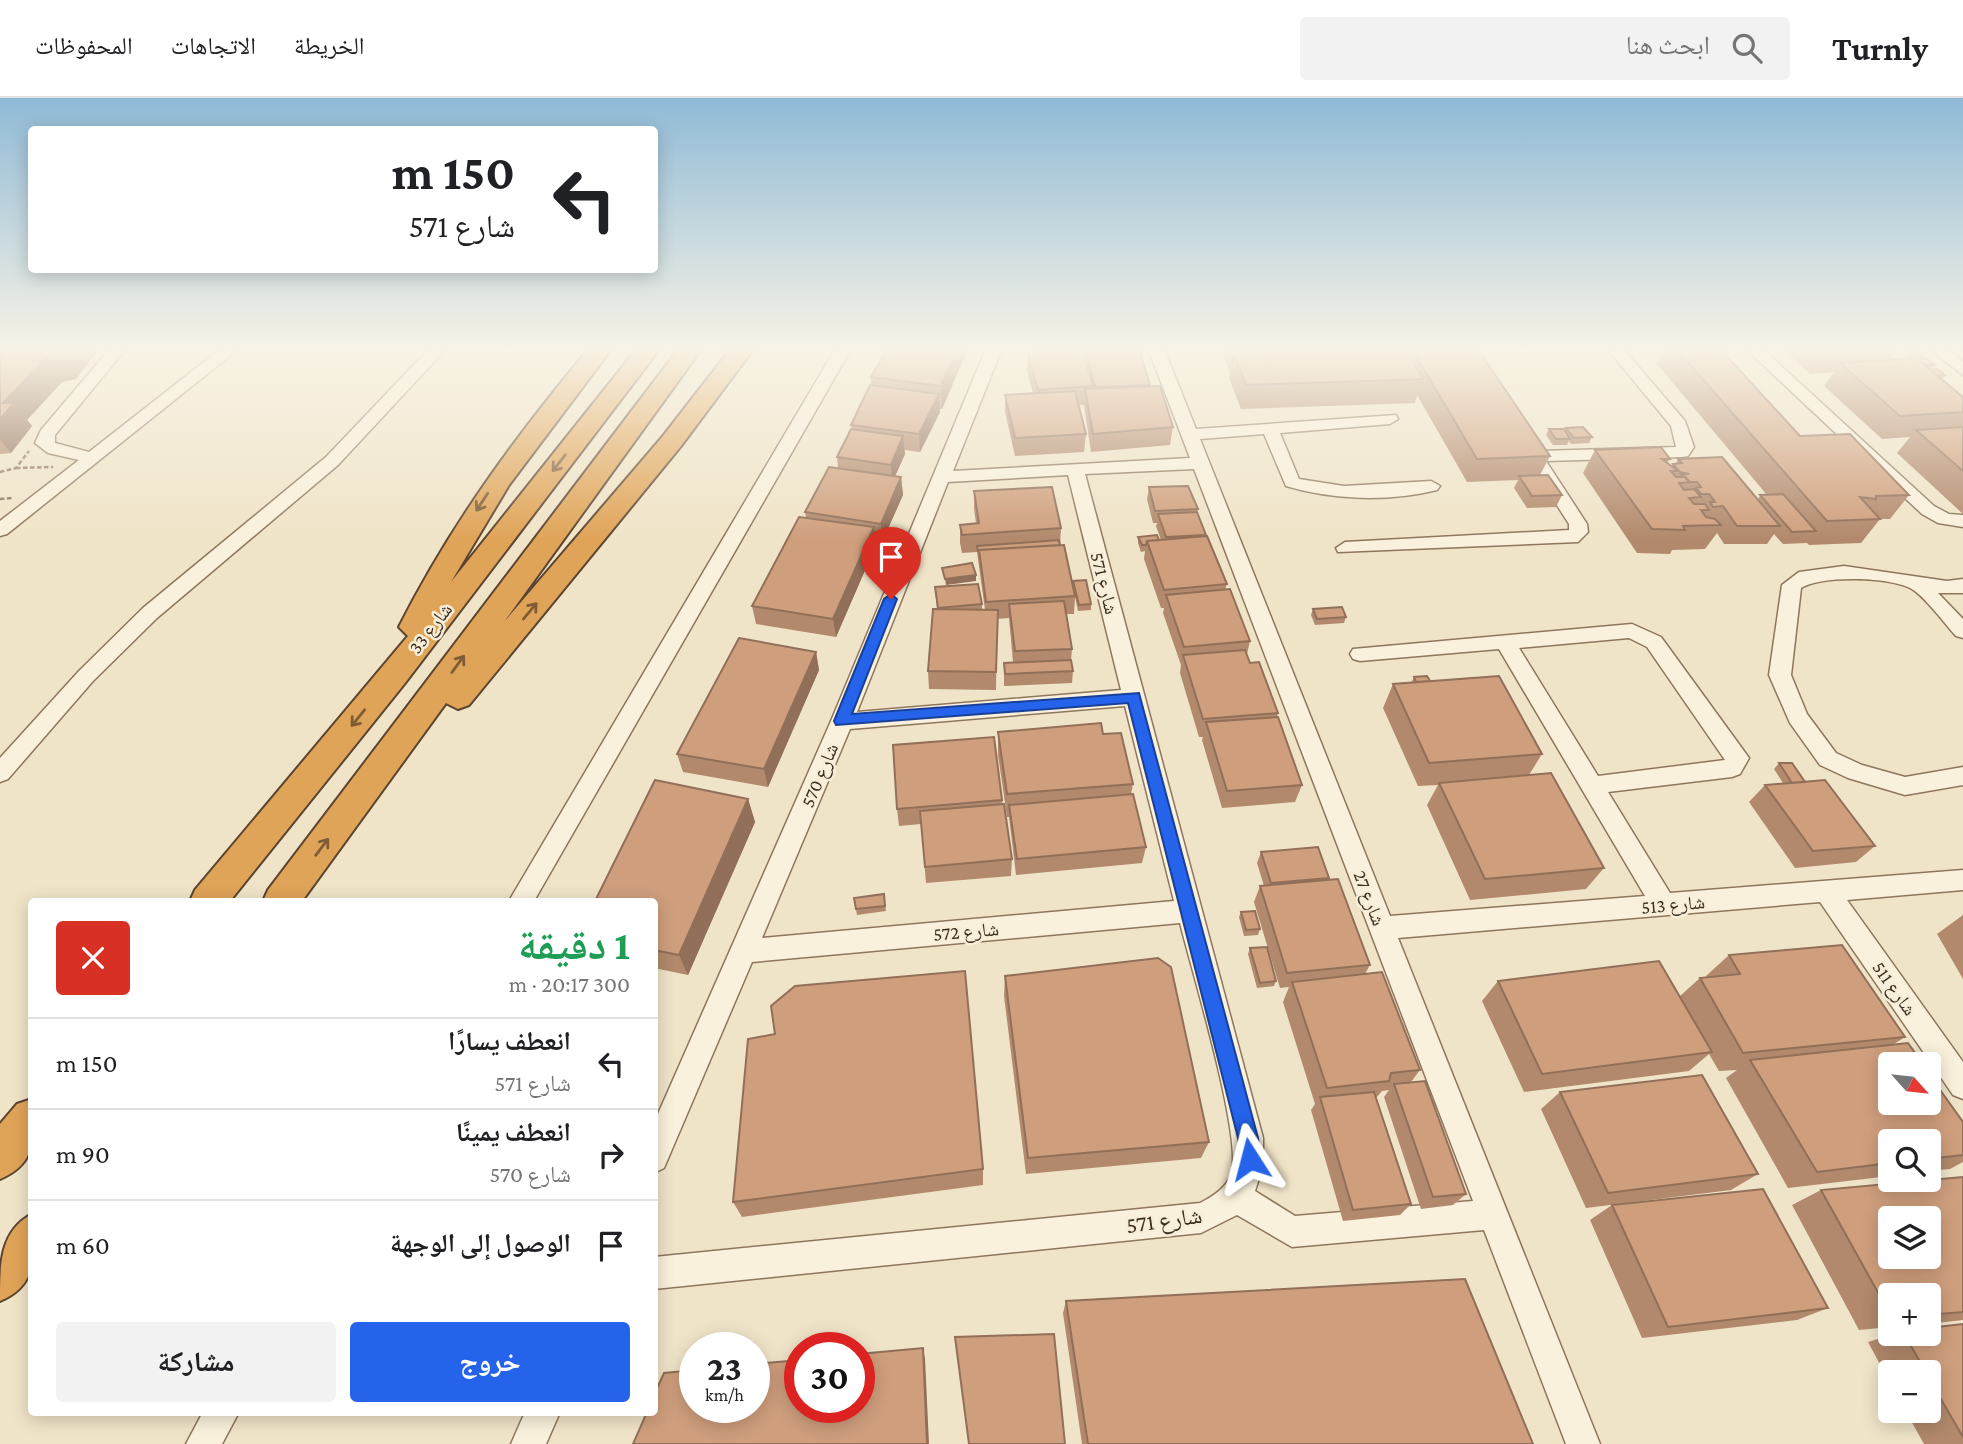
<!DOCTYPE html>
<html lang="ar">
<meta charset="utf-8">
<style>
:root{--surface:#fff;--page:#f2f2f2;--text:#202124;--muted:#757577;--line:#e0e0e0;--accent:#2563eb}
body{margin:0;font-family:"Crimson Pro","Noto Naskh Arabic",serif;background:var(--page);color:var(--text);direction:rtl;height:100vh;display:flex;flex-direction:column;font-size:26px;white-space:nowrap}
*{box-sizing:border-box;margin:0}
p{font-size:23px;color:var(--muted)}
.icon{flex:none;width:38px;height:38px;fill:none;stroke:currentColor;stroke-width:2;stroke-linecap:round;stroke-linejoin:round}
.map{position:relative;flex:1;overflow:hidden;direction:ltr}
.sheet{position:absolute;left:28px;top:800px;width:630px;height:518px;display:flex;flex-direction:column;background:var(--surface);border-radius:7px;box-shadow:0 4px 18px #0003;direction:rtl}
.sheet>*{flex:none}
.top-card{position:absolute;left:28px;top:28px;width:630px;height:147px;border-radius:7px;box-shadow:0 4px 18px #0003;direction:rtl;background:#fff;color:var(--text);overflow:hidden}
.needle{width:46px;rotate:117deg}
.fabs{position:absolute;left:1878px;top:954px;display:grid;gap:14px}
.fabs a{display:grid;place-items:center;width:63px;height:63px;border-radius:7px;background:var(--surface);box-shadow:0 4px 18px #0003;font-size:35px}
.speed{position:absolute;left:679px;top:1234px;display:flex;gap:14px;font-size:35px;font-weight:700;text-align:center}
.speed>*{display:grid;place-content:center;width:91px;height:91px;border-radius:50%;background:var(--surface);box-shadow:0 4px 18px #0003;line-height:1}
.speed small{font-size:18px;font-weight:400}
.speed .limit{border:10px solid #d22;background:#fff;color:#111}
.pin{position:absolute;display:grid;place-items:center;width:60px;height:60px;color:#fff;margin:-72px -30px;border-radius:50% 50% 50% 0;rotate:-45deg;box-shadow:0 0 7px #0007}
.pin .icon{rotate:45deg}
.me{position:absolute;width:77px;margin:-38px;rotate:351deg;stroke-linejoin:round;filter:drop-shadow(0 0 5px #0008)}
.turn{display:flex;align-items:center;gap:24px;height:147px;padding:0 28px;font-size:32px}
.turn .icon{width:91px;height:91px;stroke-width:2.5}
.turn b{display:block;font-size:49px;line-height:60px}
.round{display:grid;place-items:center;flex:none;width:74px;height:74px;border-radius:7px;background:var(--page)}
.overview{display:flex;align-items:center;justify-content:space-between;height:119px;padding:0 28px}
h1{font-size:42px;font-weight:700;line-height:52px;color:#1e9e55}
.primary-button{display:flex;gap:14px;margin-top:auto;padding:14px 28px}
.primary-button a{flex:1;height:80px;border-radius:7px;background:var(--accent);color:#fff;font-size:28px;font-weight:700;line-height:80px;text-align:center}
.primary-button a+a{background:var(--page);color:var(--text)}
ul{padding:0;list-style:none}
li{display:flex;align-items:center;gap:21px;height:91px;padding:0 28px;border-top:2px solid var(--line)}
li div{flex:1}
li b{display:block;font-size:26px}
li em{font-style:normal}
header{display:flex;align-items:center;gap:42px;box-sizing:border-box;height:98px;padding:0 35px;background:var(--surface);border-bottom:2px solid var(--line)}
header strong{font-size:33px}
nav{display:flex;gap:38px;margin-inline-start:auto;font-size:24px}
.search{width:490px;height:63px;background:var(--page);display:flex;align-items:center;gap:18px;box-sizing:border-box;padding:0 24px;border-radius:7px;color:var(--muted);font-size:26px}
.map>svg:first-child{display:block}
.lines{fill:none;stroke-linecap:round;stroke-linejoin:round}
.minor-casing{stroke:#8d765c;stroke-width:3}
.highway-casing{stroke:#5b4430;stroke-width:4}
.path{stroke:#8d765c;stroke-width:2.5;stroke-dasharray:4.5 2.5;stroke-linecap:butt}
.minor{fill:#faf1dc;fill-rule:evenodd}
.highway{fill:#e0a458;fill-rule:evenodd}
.wall{fill:#b2896c}
.shaded-wall{fill:#916f58}
.building{fill:#cf9f7d;stroke:#916f58;stroke-width:2;fill-rule:evenodd}
.oneway{stroke:#7e5d36}
.route{fill:#2563eb;stroke:#184099;stroke-width:2}
.labels{text-anchor:middle;stroke-width:5;stroke-linejoin:round;paint-order:stroke}
.street-label{font-size:19px;fill:#3d2e20;stroke:#f7eed8}
.near-street-label{font-size:23px;fill:#3d2e20;stroke:#f7eed8}
</style>
<header>
<strong>Turnly</strong>
<div class="search"><svg class="icon" aria-label="search" viewBox="0 0 24 24"><circle cx="10" cy="10" r="6"/><path d="M15 15l6 6"/></svg>ابحث هنا</div>
<nav><a>الخريطة</a><a>الاتجاهات</a><a>المحفوظات</a></nav>
</header>
<div class="map">
<svg width="1963" height="1346" viewBox="0 0 1963 1346">
<rect width="100%" height="100%" fill="#f0e4c8"/>
<g class="lines">
<!-- minor casing -->
<g class="minor-casing">
<path id="minor" d="M108,253H124L55,337V345L89,354L218,253H236L7,436L0,438V423L79,362L48,355L35,345L41,332Z
M427,253H444L338,367L157,520L93,583L8,681L0,684V660L79,573L143,510L326,359Z
M834,253H850L534,803H509Z
M985,253H1001L953,373L1190,360L1149,253H1165L1196,331L1396,317L1398,321L1390,326L1280,335L1299,381L1344,388L1431,383L1440,388L1437,392C1389,404 1333,402 1286,388L1264,336L1200,341L1390,818L1645,798L1499,551L1360,563L1353,561L1350,556L1353,551L1632,526L1661,539L1749,660L1740,676L1732,679L1608,694L1670,795L1963,772V792L1847,802L1963,964V1001L1953,997L1820,804L1398,840L1600,1346H1566L1484,1132L1292,1149L1237,1117L1201,1135L654,1191V1159L1200,1105C1212,1099 1226,1090 1231,1077C1244,1043 1191,870 1180,825L752,864L664,1070L654,1075V1025L831,623ZM1194,371L1473,1103L1295,1118L1255,1093L1263,1068V1040L1085,376ZM1068,377L1121,592L857,614L948,384ZM1629,540L1647,549L1725,662L1598,678L1519,550ZM1125,608L1174,803L762,840L850,631Z
M1609,253H1625L1685,323L1694,349L1688,358L1682,359L1546,363L1587,426L1588,434L1578,444L1338,454L1336,450L1345,444L1569,432V426L1517,345L1520,341H1532L1540,353L1676,349L1671,328Z
M1748,253H1765L1934,408L1949,416L1963,417V429L1938,425L1922,416Z
M1932,253H1950L1963,264V277Z
M1844,468L1947,483L1963,481V495H1938L1963,521V540L1956,538C1945,526 1923,496 1910,490C1888,479 1822,477 1801,490L1791,577L1807,616L1836,655L1862,667L1905,679L1963,669V687L1905,697L1848,680L1820,667L1790,625L1769,577L1782,487L1799,474Z
M203,1314H239L222,1346H186Z
M525,1314H560L546,1346H511Z"/>
</g>
<!-- highway casing -->
<g class="highway-casing">
<path id="highway" d="M587,253H610L509,387L451,484L635,253H658L405,585L230,803H190L195,792L408,538L399,529C450,428 515,339 587,253Z
M677,253H700L504,524L663,338L729,253H752L681,348L469,607L458,611L446,605L302,803H263L268,792Z
M32,1001C32,1037 40,1064 0,1081V1026L17,1006Z
M32,1116C32,1154 41,1186 0,1203C0,1165 0,1133 32,1116Z"/>
</g>
<!-- path -->
<path class="path" d="M16,370L53,369
M0,374L16,370L29,353
M0,401L12,400"/>
<!-- minor -->
<use href="#minor" class="minor"/>
<!-- highway -->
<use href="#highway" class="highway"/>
</g>
<!-- wall -->
<path class="wall" d="M0,253H97L76,281L62,284L27,322L32,328L11,355L0,356Z
M967,253L942,311H940V314L920,354L904,352L905,356L895,378L901,379L903,397L882,444L876,443V447L836,539L756,526L752,508L806,420L805,414L838,370L837,359L852,331L851,327L871,288V279Z
M1030,253H1141V257L1150,289L1173,329L1170,347L1091,354L1084,307H1078L1086,336L1084,354L1015,358L1005,314V297L1033,295L1027,273L1028,256H1029Z
M1224,253H1261L1262,256L1266,255V253H1305L1306,254L1479,253L1550,358L1540,377L1562,397L1556,409L1527,410L1514,390L1518,382L1467,384L1417,297L1415,305L1241,311L1229,280L1230,274L1223,257Z
M1664,253H1726L1725,256L1800,338L1909,397L1890,421H1880L1861,445L1809,447L1807,445L1783,446L1774,436L1767,446H1724L1717,435L1705,451L1672,452L1670,456L1637,455L1583,375L1595,352L1670,361L1667,365L1672,368L1673,366H1676L1678,361L1758,402L1760,397H1767L1657,266Z
M1785,253H1897L1891,262L1907,261L1904,258L1907,253H1915L1922,259L1920,261L1934,267L1931,272L1945,277L1942,282L1963,299V416L1897,355L1910,339L1882,341L1824,288L1834,274L1810,276Z
M1566,330L1592,339L1589,345L1571,346L1569,343L1567,347H1553L1546,337L1549,331L1565,333Z
M1149,389L1198,411L1197,414L1206,438L1227,486L1225,492L1250,543L1247,556L1250,565L1278,615L1277,619L1302,687L1295,704L1222,710L1202,642L1203,639H1199L1180,575L1181,567L1163,515L1164,510H1161L1144,461L1145,453L1141,454L1138,445V439L1161,442L1156,428L1157,425H1153L1147,401Z
M974,393L1061,430L1060,447L1073,487V483L1091,506V512L1078,513L1075,499L1074,516H1066L1072,551L1071,562L1073,573L1072,585L1004,588V565L1013,564L1009,520L997,521L996,592L929,591L928,573L937,511L935,489L982,506V512H985L977,454L962,455L960,445V427L976,425L974,411Z
M1313,511L1346,519L1344,525L1315,527L1311,517Z
M816,554L819,572L768,689L683,674L677,656Z
M1414,579L1430,583L1542,656L1529,677L1604,770L1586,791L1470,802L1427,707L1438,687L1418,688L1383,610L1393,586L1411,585Z
M998,634L1103,636L1133,686L1131,696L1146,749L1142,765L1016,777L1009,719H1007L998,657Z
M1779,665L1805,684L1875,748L1856,764L1795,770L1749,704L1765,687L1783,685L1774,671Z
M748,701L755,724L688,877L654,870V803Z
M1002,702L1012,761L1011,778L926,785L921,726L899,728L897,711Z
M1261,754L1329,780L1328,782L1370,867L1365,876L1420,972L1411,984L1466,1096L1453,1107L1421,1111L1384,999L1389,992L1382,993L1376,1000L1411,1106L1400,1117L1343,1123L1311,1012L1315,1006L1283,904L1289,889L1280,890L1254,804L1260,788H1264L1257,765Z
M884,796L886,813L857,817L854,800Z
M1241,814L1260,831L1258,837L1244,838L1239,819Z
M1963,817V881L1937,836Z
M1250,850L1276,883L1274,888L1257,890L1248,856Z
M1729,857L1905,939L1894,946L1963,1024V1064L1950,1071L1928,1073V1043H1890V1078L1788,1090L1726,980L1737,972L1719,973L1709,956L1689,973L1524,994L1482,903L1498,883L1680,898L1700,880L1707,879L1706,878Z
M1005,878L1209,1044L1201,1060L1026,1076L1004,898Z
M1560,994L1758,1076L1731,1092L1586,1110L1541,1011Z
M983,1071V1087L742,1119L733,1104Z
M1963,1079V1222L1928,1226V1197H1890V1229L1859,1232L1792,1107L1821,1092Z
M1612,1107L1828,1210L1797,1222L1642,1240L1590,1122Z
M1066,1203L1533,1346H1082L1063,1215Z
M1963,1226V1346H1924L1905,1312H1928V1274H1890V1285L1868,1244L1894,1236H1928Z"/>
<!-- shaded-wall -->
<path class="shaded-wall" d="M63,253H97L76,281L62,284L27,322L32,328L11,355L0,342V321L3,305L45,261Z
M956,253H967L942,311L941,288Z
M939,296L940,314L920,354L919,336Z
M903,338L905,356L892,385L891,367Z
M901,379L903,397L882,444L881,426Z
M874,429L876,447L836,539L833,521Z
M976,477V483L946,487L945,481Z
M816,554L819,572L768,689L764,671Z
M748,701L755,724L688,877L679,857Z
M923,1250L925,1261L929,1346H927Z"/>
<!-- building -->
<path class="building" d="M0,253H63L59,258L45,261L3,305H14L0,321Z
M886,253H956L941,288L871,279Z
M1071,253H1082L1093,288L1038,292L1028,256Z
M1086,253H1140L1150,287L1095,289Z
M1228,253H1261L1262,256H1234L1232,263Z
M1272,253H1305V254L1272,255Z
M1336,253H1407L1423,281L1246,287L1234,256Z
M1413,253H1479L1550,358L1477,361Z
M1678,253H1722L1800,338L1850,336L1909,397L1876,398V401L1860,399L1880,421L1827,423Z
M1908,253H1915L1922,259H1916Z
M1916,260L1963,299V314L1900,318L1840,265Z
M1926,260L1934,267H1924L1918,262Z
M1937,271L1945,277L1938,278L1930,272Z
M870,287L939,296L919,336L851,327Z
M1160,288L1173,329L1093,336L1085,291Z
M1075,293L1086,336L1015,340L1005,297Z
M1583,329L1592,339L1574,340L1566,330Z
M1963,329V373L1916,332Z
M851,331L903,338L891,367L837,359Z
M1549,331H1564L1570,341H1556Z
M1661,349L1670,361H1662L1678,373H1671L1676,379H1685L1690,384L1679,385L1684,392L1694,391L1701,399L1689,400L1694,406H1705L1709,412H1701L1706,419L1715,421L1721,427L1683,428L1685,432L1652,431L1595,352Z
M1722,359L1780,428H1737L1723,408L1713,409L1710,404H1715L1709,396H1701L1696,390L1701,389L1697,384H1690L1681,376H1689L1680,374L1673,366L1682,365L1678,361Z
M829,369L901,379L881,426L805,414Z
M1548,377L1562,397L1532,398L1519,378Z
M1188,388L1198,411L1155,413L1149,389Z
M1052,389L1061,430L962,437L960,427L979,425L974,393Z
M1783,396L1816,433L1792,434L1760,397Z
M1197,414L1206,437L1166,439L1158,416Z
M799,419L874,429L833,521L752,508Z
M1157,437L1159,442L1147,443L1146,447H1142L1138,439Z
M1207,438L1227,486L1164,492L1147,443Z
M1059,442L1060,447L979,452V453H978L977,448Z
M1064,447L1075,498L986,504L979,452Z
M972,465L976,477L945,481L942,470Z
M1086,482L1091,506L1079,507L1073,483Z
M978,486L982,506L938,510L935,489Z
M1230,491L1250,543L1184,549L1166,497Z
M1064,503L1072,551L1015,553L1009,506Z
M1342,509L1346,519L1317,521L1313,511Z
M933,511L998,512L996,574L928,573Z
M739,540L816,554L764,671L677,656Z
M1245,552L1250,565L1259,564L1278,615L1203,621L1183,557Z
M1071,562L1073,573L1005,576L1004,565Z
M1427,578L1430,583L1416,584L1414,579Z
M1499,578L1542,656L1429,665L1393,586Z
M1278,619L1302,687L1227,693L1206,624Z
M1101,625L1103,636L1121,635L1133,686L1007,696L998,634Z
M994,639L1002,702L897,711L893,647Z
M1779,665H1792L1805,684L1792,685Z
M1551,675L1604,770L1485,781L1439,685Z
M655,682L748,701L679,857L654,852V803H595Z
M1825,682L1875,748L1813,753L1765,687Z
M1133,696L1146,749L1017,761L1009,707Z
M1004,706L1012,761L925,769L920,713Z
M1318,749L1329,780L1271,785L1261,754Z
M1338,781L1370,867L1287,875L1260,788Z
M884,796L885,808L856,811L854,800Z
M1255,813L1260,831L1246,832L1241,814Z
M1842,847L1905,939L1743,955L1700,880L1740,876L1729,857Z
M1267,849L1276,883L1260,885L1250,850Z
M1158,860L1171,869L1209,1044L1028,1060L1005,878Z
M1659,863L1712,954L1542,976L1498,883Z
M965,873L983,1071L733,1104L748,941L775,936L771,908L795,888Z
M1382,874L1420,972L1391,975L1389,983L1327,990L1292,884Z
M1908,945L1923,966H1890V1004H1928V975L1963,1024V1057L1928,1061V1043H1890V1065L1817,1074L1750,962Z
M1702,977L1758,1076L1608,1095L1560,994Z
M1425,983L1466,1096L1433,1099L1394,986Z
M1374,994L1411,1106L1353,1112L1320,999Z
M1963,1079V1214L1928,1217V1197H1890V1216L1821,1092ZM1890,1120H1928V1158H1890Z
M1763,1091L1828,1210L1668,1229L1612,1107Z
M1465,1181L1533,1346H1088L1066,1203Z
M1963,1226V1339L1928,1279V1274H1926L1904,1236H1928V1230Z
M1054,1236L1065,1346H969L955,1239Z
M923,1250L927,1346H633L647,1314H654V1297L664,1275L695,1272V1309H754V1266L800,1262V1309H859V1256Z"/>
<!-- one-way arrows -->
<defs><path id="oneway-shaft" d="M-6 0H5M1.5-3L5.5 0L1.5 3" fill="none" stroke-width="1.6" stroke-linecap="round" stroke-linejoin="round" transform="scale(1.75)"/></defs>
<g class="oneway">
<use href="#oneway-shaft" transform="translate(559 365) rotate(128)"/>
<use href="#oneway-shaft" transform="translate(482 404) rotate(123)"/>
<use href="#oneway-shaft" transform="translate(530 513) rotate(-50)"/>
<use href="#oneway-shaft" transform="translate(458 566) rotate(-54)"/>
<use href="#oneway-shaft" transform="translate(358 620) rotate(129)"/>
<use href="#oneway-shaft" transform="translate(322 749) rotate(-53)"/>
</g>
<!-- sky -->
<linearGradient id="sky" x2="0" y2="1"><stop stop-color="#8fbad6"/><stop offset="0.57" stop-color="#f8f3e6"/><stop offset="1" stop-color="#f8f3e6" stop-opacity="0"/></linearGradient>
<rect width="1963" height="441" fill="url(#sky)"/>
<!-- route -->
<path class="route" d="M891,496L897,501L852,616L1139,595L1258,1040L1260,1061L1257,1068L1250,1071L1243,1068L1238,1040L1128,605L836,627L834,623L884,501Z"/>
<g class="labels">
<!-- street labels -->
<g class="street-label">
<text transform="translate(1105 485) rotate(76)" y="7">شارع 571</text>
<text transform="translate(430 530) rotate(-52)" y="7">شارع 33</text>
<text transform="translate(819 677) rotate(-67)" y="7">شارع 570</text>
<text transform="translate(1370 800) rotate(69)" y="7">شارع 27</text>
<text transform="translate(1673 806) rotate(-5)" y="7">شارع 513</text>
<text transform="translate(966 833) rotate(-5)" y="7">شارع 572</text>
<text transform="translate(1895 890) rotate(55)" y="7">شارع 511</text>
</g>
<!-- near-street labels -->
<g class="near-street-label">
<text transform="translate(1164 1122) rotate(-8)" y="8">شارع 571</text>
</g>
</g>
</svg>
<div class="fabs">
<a><svg class="needle" viewBox="-14 -14 28 28"><path d="M0-13l5 13h-10z" fill="#e53935"/><path d="M0 13l5-13h-10z" fill="#757577"/></svg></a>
<a><svg class="icon" aria-label="search" viewBox="0 0 24 24"><circle cx="10" cy="10" r="6"/><path d="M15 15l6 6"/></svg></a>
<a><svg class="icon" aria-label="layers" viewBox="0 0 24 24"><path d="M12 4l9 5-9 5-9-5zM3 14l9 5 9-5"/></svg></a>
<a>+</a>
<a>−</a>
</div>
<div class="speed"><div>23<small>km/h</small></div><div class="limit">30</div></div>
<div class="pin" style="left:891px;top:501px;background:#d93025"><svg class="icon" aria-label="arrive" viewBox="0 0 24 24"><path d="M6 21V4h12l-3 4 3 4H6"/></svg></div>
<svg class="me" style="left:1250px;top:1061px" viewBox="-20 -20 40 40"><path d="M0-17L14 15 0 8-14 15z" fill="#2563eb" stroke="#fff" stroke-width="4"/></svg>
<div class="top-card">
<div class="turn"><svg class="icon" aria-label="left" viewBox="0 0 24 24"><path d="M17 20v-9H6M10 6l-5 5 5 5"/></svg><div><b>150 m</b>شارع 571</div></div>
</div>
<section class="sheet">
<div class="overview"><div><h1>1 دقيقة</h1><p>300 m · 20:17</p></div><a class="round" style="background:#d93025;color:#fff"><svg class="icon" aria-label="close" viewBox="0 0 24 24"><path d="M6 6l12 12M18 6L6 18"/></svg></a></div>
<ul>
<li><svg class="icon" aria-label="left" viewBox="0 0 24 24"><path d="M17 20v-9H6M10 6l-5 5 5 5"/></svg><div><b>انعطف يسارًا</b><p>شارع 571</p></div><em>150 m</em></li>
<li><svg class="icon" aria-label="right" viewBox="0 0 24 24"><path d="M7 20v-9h11M14 6l5 5-5 5"/></svg><div><b>انعطف يمينًا</b><p>شارع 570</p></div><em>90 m</em></li>
<li><svg class="icon" aria-label="arrive" viewBox="0 0 24 24"><path d="M6 21V4h12l-3 4 3 4H6"/></svg><div><b>الوصول إلى الوجهة</b></div><em>60 m</em></li>
</ul>
<div class="primary-button"><a>خروج</a><a>مشاركة</a></div>
</section>
</div>
